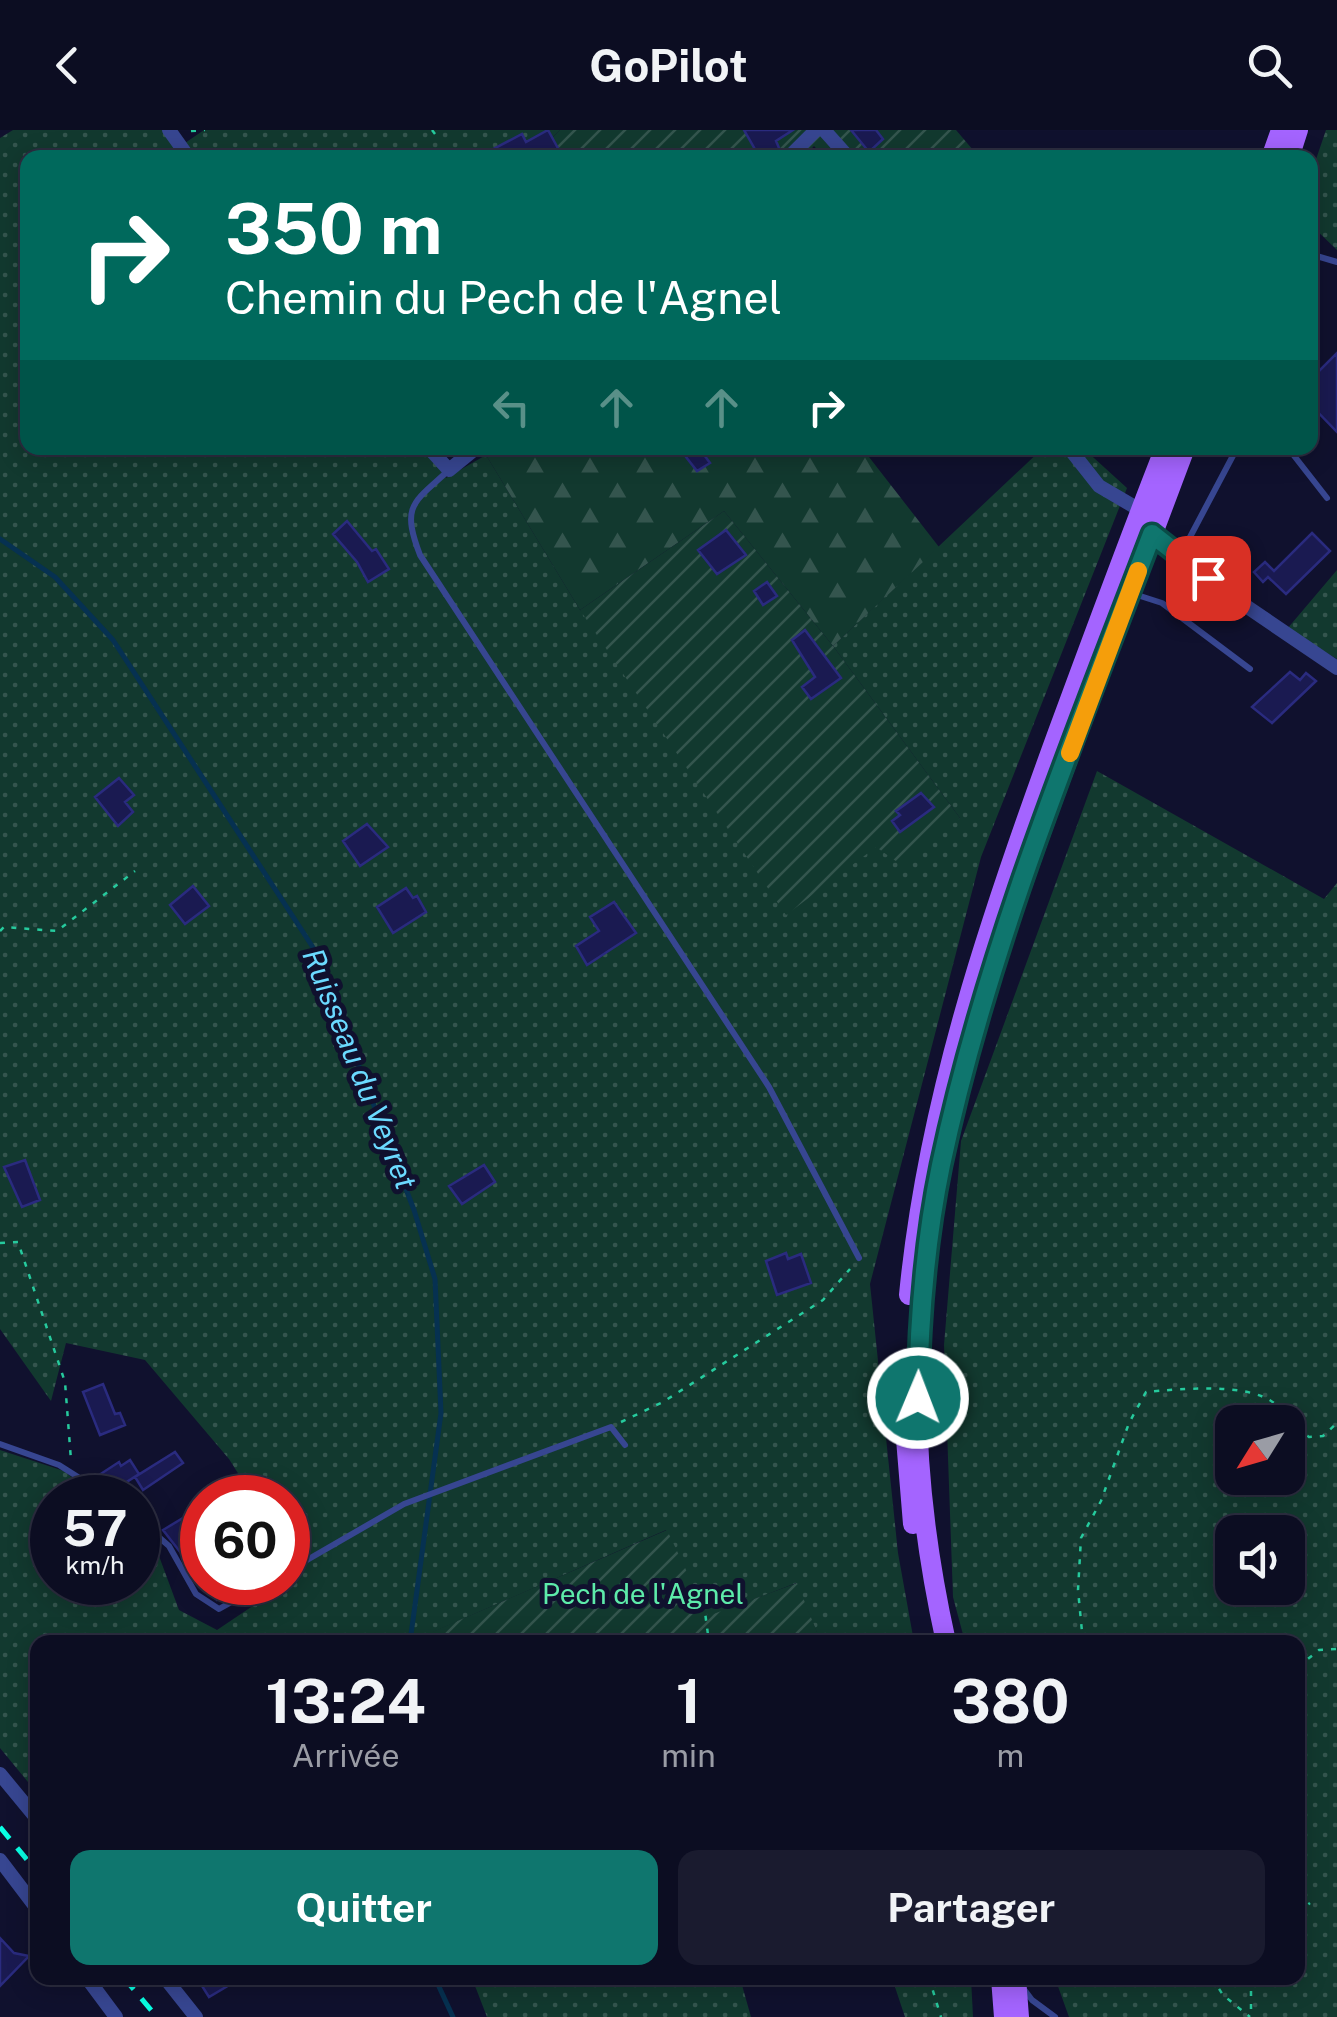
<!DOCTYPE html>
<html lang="fr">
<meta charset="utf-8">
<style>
:root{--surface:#0c0d22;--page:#1a1b2f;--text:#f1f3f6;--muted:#9a9ca5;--line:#2c2d40;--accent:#0f766e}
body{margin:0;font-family:"Public Sans",sans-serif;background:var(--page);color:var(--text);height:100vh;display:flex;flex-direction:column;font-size:38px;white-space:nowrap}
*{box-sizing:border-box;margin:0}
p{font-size:32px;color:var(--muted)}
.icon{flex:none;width:55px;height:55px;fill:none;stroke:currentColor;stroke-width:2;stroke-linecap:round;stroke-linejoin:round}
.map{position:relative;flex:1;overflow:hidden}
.sheet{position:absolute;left:30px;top:1505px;width:1275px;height:350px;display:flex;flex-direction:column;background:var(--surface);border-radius:20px;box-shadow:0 5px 25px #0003,0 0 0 2px var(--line)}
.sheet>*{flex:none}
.top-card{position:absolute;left:20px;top:20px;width:1298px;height:305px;border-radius:20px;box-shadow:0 5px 25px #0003,0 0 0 2px var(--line);background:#00695c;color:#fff;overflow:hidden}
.needle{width:65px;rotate:233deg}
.buttons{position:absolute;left:1215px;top:1275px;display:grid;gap:20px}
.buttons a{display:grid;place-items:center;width:90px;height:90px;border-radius:20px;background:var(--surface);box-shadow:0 5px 25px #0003,0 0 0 2px var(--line);font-size:50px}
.speed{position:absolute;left:30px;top:1345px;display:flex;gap:20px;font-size:50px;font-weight:700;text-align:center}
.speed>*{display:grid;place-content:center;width:130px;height:130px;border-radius:50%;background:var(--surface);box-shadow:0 5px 25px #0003,0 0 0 2px var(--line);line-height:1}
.speed small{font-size:25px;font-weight:400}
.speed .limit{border:15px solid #d22;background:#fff;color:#111}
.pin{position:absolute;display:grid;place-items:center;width:85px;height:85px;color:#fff;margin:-42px;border-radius:20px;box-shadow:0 5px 15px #0006}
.me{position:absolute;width:110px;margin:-55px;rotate:1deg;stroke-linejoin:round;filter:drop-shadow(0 0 8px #0008)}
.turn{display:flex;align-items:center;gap:35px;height:210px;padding:0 40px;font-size:45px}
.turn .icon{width:130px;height:130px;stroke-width:2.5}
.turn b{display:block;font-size:70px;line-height:85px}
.lanes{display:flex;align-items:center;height:95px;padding:0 40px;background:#0003;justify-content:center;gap:50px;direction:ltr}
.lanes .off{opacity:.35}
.eta{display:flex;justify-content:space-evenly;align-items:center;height:170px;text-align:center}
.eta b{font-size:60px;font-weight:700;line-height:70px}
.action{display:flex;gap:20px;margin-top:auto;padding:20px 40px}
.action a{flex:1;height:115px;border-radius:20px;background:var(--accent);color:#fff;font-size:40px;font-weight:700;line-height:115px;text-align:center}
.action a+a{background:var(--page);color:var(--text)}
header{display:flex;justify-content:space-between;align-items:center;height:130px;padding:0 40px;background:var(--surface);font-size:45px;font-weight:700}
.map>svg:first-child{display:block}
.grass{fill:url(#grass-dots);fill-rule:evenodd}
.forest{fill:url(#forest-firs)}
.garden{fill:url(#garden-furrows)}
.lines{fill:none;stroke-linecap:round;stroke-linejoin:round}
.stream{stroke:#063151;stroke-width:5}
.building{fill:#1a1a51;stroke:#2a2b7f;stroke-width:2.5}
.path{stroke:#26ca9d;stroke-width:2.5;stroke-dasharray:5 8;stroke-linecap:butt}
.lane{stroke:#374691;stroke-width:6}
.street{stroke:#374691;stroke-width:14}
.primary{stroke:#a464ff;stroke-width:20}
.rail{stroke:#09ffe4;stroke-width:5;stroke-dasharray:15 12;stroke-linecap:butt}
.route-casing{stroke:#0a4d48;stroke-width:25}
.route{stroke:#0f766e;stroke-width:18}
.slow{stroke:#f59e0b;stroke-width:18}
.labels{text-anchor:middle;stroke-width:10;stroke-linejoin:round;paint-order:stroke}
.park-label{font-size:28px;fill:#5debaa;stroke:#10112e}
.water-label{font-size:30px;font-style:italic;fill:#6bdaff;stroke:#10112e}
</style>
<header><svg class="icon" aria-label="back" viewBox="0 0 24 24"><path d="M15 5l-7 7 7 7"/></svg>GoPilot<svg class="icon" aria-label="search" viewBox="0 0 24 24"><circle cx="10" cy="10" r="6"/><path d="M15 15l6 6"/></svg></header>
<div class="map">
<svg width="1337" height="1887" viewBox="0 0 1337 1887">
<defs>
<pattern id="grass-dots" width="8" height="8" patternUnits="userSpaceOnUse" patternTransform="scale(2.5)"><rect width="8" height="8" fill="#12392f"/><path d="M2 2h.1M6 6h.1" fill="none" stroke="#34554e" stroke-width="1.8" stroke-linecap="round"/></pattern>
<pattern id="forest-firs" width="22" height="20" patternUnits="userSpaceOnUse" patternTransform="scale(2.5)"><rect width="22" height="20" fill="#12392f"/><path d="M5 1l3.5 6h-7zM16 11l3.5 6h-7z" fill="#34554e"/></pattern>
<pattern id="garden-furrows" width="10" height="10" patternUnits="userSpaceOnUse" patternTransform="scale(2.5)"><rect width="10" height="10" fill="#12392f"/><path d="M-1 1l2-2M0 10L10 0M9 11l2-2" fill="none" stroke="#34554e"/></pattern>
</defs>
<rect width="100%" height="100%" fill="#10112e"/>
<!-- grass -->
<path class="grass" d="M13,0H174L185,13L204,0H560L531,27L28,28V318H425L446,348L486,325L580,480L877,717L960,688L833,516L1043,318H1083L1127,358L981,727L870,1154L898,1423L914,1512H821L796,1453L708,1487L666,1400L433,1502L432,1512H38L37,1663L0,1618V1320L64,1341L96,1367L52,1368V1452H138V1402L156,1418L179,1480L217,1500L300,1444L288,1423V1368L253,1367L229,1329L145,1230L66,1213L51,1271L0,1199V8Z
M1326,0H1337V120L1310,94V47Z
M1337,440V529L1287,499Z
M1097,641L1324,769L1337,753V1887H1069L1055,1848H1298V1512H965L953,1467L944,1215L961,1011ZM1232,1292H1288V1348H1232ZM1232,1402H1288V1458H1232Z
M472,1848H740L751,1887H487Z
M892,1848H971L973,1887H905Z"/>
<!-- forest -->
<path class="forest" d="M494,318H862L939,417L833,516L724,381L580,480L486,325Z"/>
<!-- garden -->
<path class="garden" d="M560,0H956L979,27H824L814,16L803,28H531Z
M724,381L833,516L960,688L900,734L876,717L786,785L580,480Z
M667,1400L708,1486L797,1453L821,1512H432V1502Z"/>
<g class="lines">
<!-- stream -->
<path class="stream" d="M0,409L55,447L113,510L314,819L414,1080L435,1149L441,1283L410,1512
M435,1848L453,1887"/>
</g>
<!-- building -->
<path class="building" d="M548,0L560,22L550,28H476L522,4L526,12Z
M744,0H793L776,11L779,18L760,28Z
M851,0H876L883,9L869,22Z
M1337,223V302L1310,274V250Z
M679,318H699L710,333L697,341Z
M347,391L372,421L376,419L389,439L368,452L357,432L333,404Z
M726,400L746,425L717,444L698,420Z
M1312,403L1330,421L1286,464L1268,447L1263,452L1254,442L1265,432L1274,441Z
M767,452L777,466L763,475L754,461Z
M805,500L841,548L811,569L802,557L815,547L792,510Z
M1290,542L1300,550L1306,543L1316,551L1272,593L1252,577Z
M119,648L134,665L125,672L133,682L118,696L95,667Z
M921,663L934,677L900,702L892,691L900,685L896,681Z
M367,694L388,717L360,736L343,711Z
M193,756L209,776L185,794L170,775Z
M406,758L413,768L417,766L426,782L393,803L377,777Z
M614,772L636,803L587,835L576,816L599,801L590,787Z
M25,1030L40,1070L22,1077L4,1037Z
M484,1035L495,1052L462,1074L449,1056Z
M786,1123L788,1129L801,1124L811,1153L777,1165L766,1131Z
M103,1254L115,1284L120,1283L125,1295L100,1305L83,1262Z
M175,1322L183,1333L143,1360L135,1347Z
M130,1330L139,1344L114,1360L100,1353L96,1347L119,1332L121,1336Z
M188,1385L202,1408L181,1423L163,1400Z
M197,1452H228L233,1462L217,1470Z
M0,1808L14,1823L29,1826L0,1856Z
M197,1848H241L209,1867Z"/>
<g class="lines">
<!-- path -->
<path class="path" d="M432,0L435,4
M191,1L205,0
M0,801L4,797L57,801L135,741
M0,1113L18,1112L65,1252L71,1330
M621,1292L663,1272L823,1170L850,1139
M702,1460L709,1512
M1083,1512L1078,1460L1081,1408L1101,1371L1129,1293L1146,1262C1179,1259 1247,1252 1274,1273C1286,1283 1297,1297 1309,1307L1323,1306L1337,1293
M1298,1537L1319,1520L1337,1519
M1298,1782L1310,1773
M929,1848L941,1887
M1038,1848L1039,1859
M1212,1848L1223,1865L1250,1887
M1251,1848V1886"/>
<!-- lane -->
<path class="lane" d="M1310,124L1337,132
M1288,318L1327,368
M449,340C413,373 401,375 420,425L769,957L859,1128
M1180,426L1237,318
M1134,464L1162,473L1250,539
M0,1314L59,1335L111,1368
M138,1389L169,1416L196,1464L219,1479L267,1452
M288,1441L404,1374L611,1297L625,1315
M1023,1858L1032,1870L1055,1887"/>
<!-- street -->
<path class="street" d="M169,0L189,28
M824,0L849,28
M788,28L816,0
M429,318L449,340L476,318
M1069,318L1099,356L1140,380L1152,404L1237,470L1337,538
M0,1644L38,1690
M0,1730L38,1780
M87,1848L116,1887
M165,1848L196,1887"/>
<!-- primary -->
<path class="primary" d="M1271,28L1281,0
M1289,28L1298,0
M909,1165C928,969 991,785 1058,602C1093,507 1128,412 1165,318
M906,1309L913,1394
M946,1512C924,1413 912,1306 919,1205C933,1005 998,815 1068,629C1107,525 1146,421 1185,318
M1001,1848L1004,1887
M1016,1848L1019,1887"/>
<!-- rail -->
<path class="rail" d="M0,1697L38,1743
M124,1848L157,1887"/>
</g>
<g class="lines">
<!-- route casing -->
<g class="route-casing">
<path id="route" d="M918,1268C919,1190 925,1112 941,1035C987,818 1073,611 1152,404L1208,448"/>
</g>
<!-- route -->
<use href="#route" class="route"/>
<!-- slow -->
<path class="slow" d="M1070,623L1138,441"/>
</g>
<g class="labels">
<!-- park labels -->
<g class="park-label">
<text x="643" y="1474">Pech de l'Agnel</text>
</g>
<!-- water labels -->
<g class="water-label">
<text transform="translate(359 939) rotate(68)" y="10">Ruisseau du Veyret</text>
</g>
</g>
</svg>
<div class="buttons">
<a><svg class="needle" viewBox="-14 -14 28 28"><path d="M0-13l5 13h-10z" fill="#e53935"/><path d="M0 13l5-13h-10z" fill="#9a9ca5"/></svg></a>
<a><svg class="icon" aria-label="sound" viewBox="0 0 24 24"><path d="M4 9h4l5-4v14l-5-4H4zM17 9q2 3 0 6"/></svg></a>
</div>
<div class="speed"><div>57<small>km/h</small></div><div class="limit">60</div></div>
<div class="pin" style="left:1208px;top:448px;background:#d93025"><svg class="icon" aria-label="arrive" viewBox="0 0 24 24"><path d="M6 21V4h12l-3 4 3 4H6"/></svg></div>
<svg class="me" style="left:918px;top:1268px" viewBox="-20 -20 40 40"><circle r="17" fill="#0f766e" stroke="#fff" stroke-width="3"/><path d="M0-11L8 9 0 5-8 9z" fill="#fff"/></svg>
<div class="top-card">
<div class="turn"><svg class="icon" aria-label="right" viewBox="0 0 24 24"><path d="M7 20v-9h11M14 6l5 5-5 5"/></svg><div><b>350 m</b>Chemin du Pech de l'Agnel</div></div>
<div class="lanes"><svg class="icon off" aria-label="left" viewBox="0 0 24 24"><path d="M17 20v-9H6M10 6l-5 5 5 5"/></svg><svg class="icon off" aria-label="ahead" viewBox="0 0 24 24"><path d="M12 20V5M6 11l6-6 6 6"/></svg><svg class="icon off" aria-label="ahead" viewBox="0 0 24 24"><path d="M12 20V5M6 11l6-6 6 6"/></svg><svg class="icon" aria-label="right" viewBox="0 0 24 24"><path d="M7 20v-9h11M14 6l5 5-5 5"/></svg></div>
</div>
<section class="sheet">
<div class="eta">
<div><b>13:24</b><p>Arrivée</p></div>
<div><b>1</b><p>min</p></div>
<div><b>380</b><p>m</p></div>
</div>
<div class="action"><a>Quitter</a><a>Partager</a></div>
</section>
</div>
